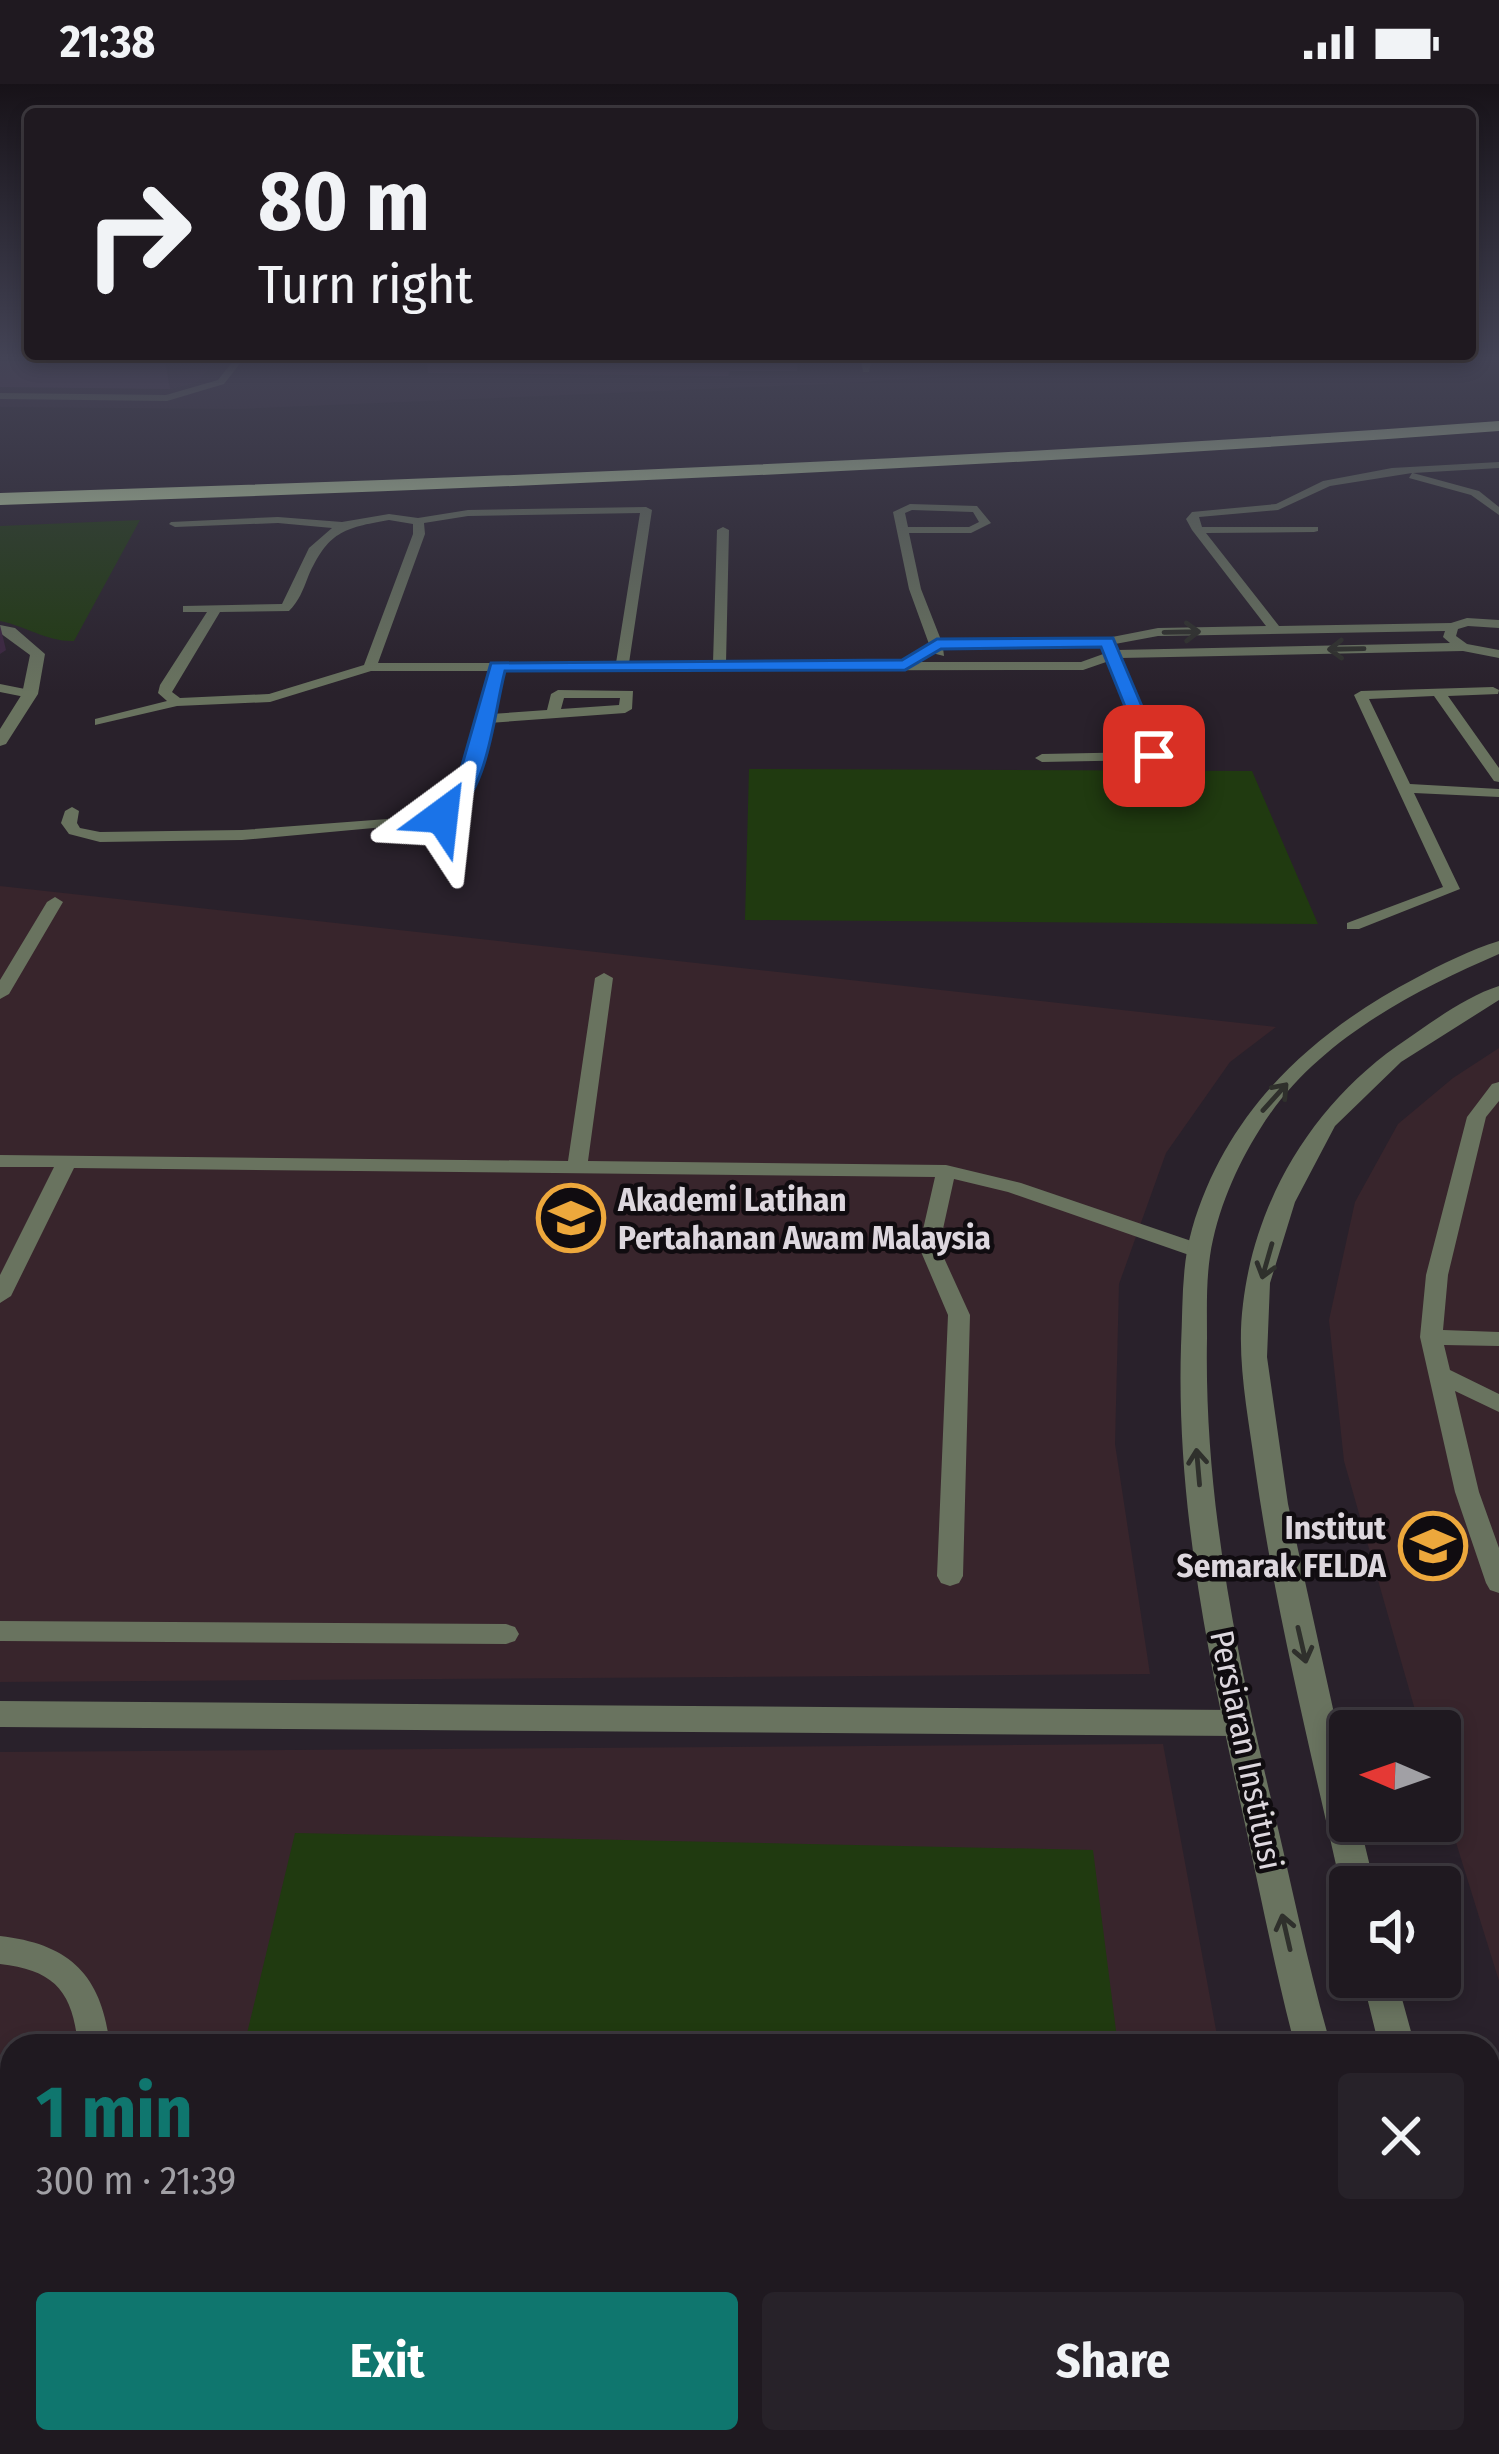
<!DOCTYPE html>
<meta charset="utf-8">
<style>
:root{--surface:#1f1920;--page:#272229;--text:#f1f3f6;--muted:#a1a0a5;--line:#3c383e;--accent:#0f766e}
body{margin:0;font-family:"Fira Sans Condensed",sans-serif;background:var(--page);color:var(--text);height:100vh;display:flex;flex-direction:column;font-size:45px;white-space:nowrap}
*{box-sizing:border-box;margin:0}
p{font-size:39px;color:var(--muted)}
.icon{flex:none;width:66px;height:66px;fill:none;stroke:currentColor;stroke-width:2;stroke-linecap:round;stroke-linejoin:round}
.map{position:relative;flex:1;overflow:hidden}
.details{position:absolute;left:0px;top:1950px;width:1500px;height:420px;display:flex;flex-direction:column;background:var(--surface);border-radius:36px 36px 0 0;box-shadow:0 6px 18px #0003,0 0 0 3px var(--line)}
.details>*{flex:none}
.hud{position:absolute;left:24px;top:24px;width:1452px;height:252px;border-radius:12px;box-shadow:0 6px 18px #0003,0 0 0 3px var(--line);background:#1f1920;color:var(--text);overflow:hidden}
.needle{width:78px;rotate:272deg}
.fabs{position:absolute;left:1329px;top:1626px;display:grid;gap:24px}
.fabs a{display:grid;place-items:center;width:132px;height:132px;border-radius:12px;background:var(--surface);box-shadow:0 6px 18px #0003,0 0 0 3px var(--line);font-size:60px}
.pin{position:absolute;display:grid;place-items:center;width:102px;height:102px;color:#fff;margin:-51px;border-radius:24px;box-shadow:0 6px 18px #0006}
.me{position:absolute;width:132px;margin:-66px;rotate:30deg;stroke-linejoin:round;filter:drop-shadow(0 0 9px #0008)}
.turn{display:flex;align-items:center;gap:42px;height:252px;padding:0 36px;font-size:54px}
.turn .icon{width:156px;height:156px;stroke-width:2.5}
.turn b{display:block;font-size:84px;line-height:102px}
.round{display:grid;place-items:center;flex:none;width:126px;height:126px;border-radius:12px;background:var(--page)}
.head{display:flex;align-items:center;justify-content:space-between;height:204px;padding:0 36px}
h1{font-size:72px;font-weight:700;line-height:90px;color:var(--accent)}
.button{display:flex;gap:24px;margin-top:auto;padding:24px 36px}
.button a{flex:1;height:138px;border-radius:12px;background:var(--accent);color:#fff;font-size:48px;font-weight:700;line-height:138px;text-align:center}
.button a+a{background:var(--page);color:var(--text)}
.status{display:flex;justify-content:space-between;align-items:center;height:84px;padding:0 60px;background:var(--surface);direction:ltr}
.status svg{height:33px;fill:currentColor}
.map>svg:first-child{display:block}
.built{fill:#342736}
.education{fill:#38252c}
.green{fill:#203a10}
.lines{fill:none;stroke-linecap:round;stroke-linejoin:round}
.service{fill:#69735f;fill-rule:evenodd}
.minor{fill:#69735f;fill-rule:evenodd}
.tertiary{fill:#69735f;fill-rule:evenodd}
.motorway{fill:#cae4af;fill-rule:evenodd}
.wall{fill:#533558}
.shaded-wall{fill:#3c2640}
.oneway{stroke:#2f302c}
.route{fill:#1a73e8;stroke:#114b97;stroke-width:3}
.labels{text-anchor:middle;stroke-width:9;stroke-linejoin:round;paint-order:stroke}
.poi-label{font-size:33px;font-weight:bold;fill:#ddd7de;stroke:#100c10;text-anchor:start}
.street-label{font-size:33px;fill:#ddd7de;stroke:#100c10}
</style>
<div class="status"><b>21:38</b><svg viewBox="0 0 49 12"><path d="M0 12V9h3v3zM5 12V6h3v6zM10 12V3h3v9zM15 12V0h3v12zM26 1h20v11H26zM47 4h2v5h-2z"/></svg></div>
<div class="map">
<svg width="1499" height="2370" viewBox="0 0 1499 2370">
<rect width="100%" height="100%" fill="#29212b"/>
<!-- built -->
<path class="built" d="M0,277H1156L848,299L239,325L0,323Z"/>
<!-- education -->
<path class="education" d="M0,802L1276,943L1230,978L1166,1069L1119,1200L1115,1360L1150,1590L0,1598Z
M1499,964V1897L1440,1707V1647H1421L1344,1377L1329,1236L1355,1118L1398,1040L1453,994Z
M1163,1660L1219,1962H12V2358H1304L1307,2370H0V1668Z"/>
<!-- green -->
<path class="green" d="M140,436L74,557C47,558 26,542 0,537V442Z
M749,685L1252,687L1318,840L745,836Z
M295,1749L1093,1766L1118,1962H244Z
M149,2358H1170L1171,2370H146Z"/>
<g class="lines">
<!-- service -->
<path class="service" d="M233,277H242L224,300L167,317L0,315V309L166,311L218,296Z
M861,277H871L869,288H863Z
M1499,378V384L1413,389L1479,407L1499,423V431L1471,411L1409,394L1412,389L1330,402L1278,426L1199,433L1202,443H1318V447L1314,448L1206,449L1279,542L1451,539L1467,534L1499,536V544L1468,542L1458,545L1456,552L1467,560L1499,566V574L1463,567L1120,574L1161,672L1169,706L1167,709L1155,706L1148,676L1042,678L1035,674L1042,670L1145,668L1109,577L1083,586L502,587L491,630L547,626L551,610L558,606L633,607L632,625L625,629L489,639L472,706L455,728L428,739L242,756L100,758L69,750L61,739L65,727L72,723L79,727L77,739L80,744L100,748L242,746L414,733L439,725L458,706L489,587H371L270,618L177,622L95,641V635L167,617L158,609L160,601L207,528H183V522L282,520L309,464L332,444L278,439L175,443L169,440L171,438L278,433L342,438L389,430L418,434L468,426L646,423L652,426L629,579H713L717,446L723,443L729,446L726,579L900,578L929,560L909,505L893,428L910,420L977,422L991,439L971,449H909L921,505L941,556L1107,554L1158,544L1266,542L1192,446L1186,435L1192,428L1276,420L1323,397L1392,384ZM912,426L973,428L979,438L969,443H908L905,429ZM640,429L616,579H378L425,450L424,439L468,432ZM389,436L413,440V450L364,581L269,610L180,614L172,608L220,528L289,527C299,517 303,506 308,493C328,448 343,444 389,436ZM1445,547L1443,553L1450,559L1117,566L1115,560L1158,552ZM1103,562L1106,569L1081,578H918L932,569L944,572L943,564ZM564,614H620L619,621L561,625Z
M0,600L35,607L37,610L30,614L0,608Z
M1493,603L1499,606L1498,610L1448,612L1499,684V698L1494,697L1434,612L1369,615L1410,700L1499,705V713L1414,709L1460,805L1359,845H1347V839L1443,803L1354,611L1361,607Z
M55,813L63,818L9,910L0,915V896L47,818Z
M604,889L613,894L588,1077L946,1081L1021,1099L1206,1162L1209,1167L1199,1174L1192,1172L1008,1108L954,1095L939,1163L970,1231L963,1492L959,1499L950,1502L941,1499L937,1492L948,1231L919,1163L935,1093L74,1084L11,1212L0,1219V1191L54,1083H0V1071L568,1077L595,894Z
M1499,998V1017L1486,1033L1448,1191L1443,1246L1499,1248V1262L1444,1261L1450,1286L1499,1310V1328L1455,1307L1479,1408L1499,1464V1509L1490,1506L1486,1499L1455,1408L1420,1253L1426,1191L1467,1033L1492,1000Z
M0,1537L506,1540L515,1543L519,1550L515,1557L506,1560L0,1557Z
M0,1852C71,1860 102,1892 110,1962H78C73,1908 55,1886 0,1880Z
M12,2350V2358H45L43,2370H7Z"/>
<!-- minor -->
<path class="minor" d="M0,541L15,544L45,570L38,610L6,660L0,662V645L22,610L30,571L0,549Z
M0,1617L1238,1626L1249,1630L1253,1639L1249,1648L1238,1652L0,1643Z"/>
<!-- tertiary -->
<path class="tertiary" d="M1499,857V870C1409,909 1313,959 1260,1045C1236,1083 1217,1127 1210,1172C1206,1199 1207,1227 1207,1254C1204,1413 1236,1569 1273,1723C1292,1802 1308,1883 1331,1962H1295C1275,1886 1260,1808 1243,1731C1209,1577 1176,1421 1181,1262C1183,1223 1181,1183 1192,1145C1226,1028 1311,949 1416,894C1442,880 1470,866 1499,857Z
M1499,902V916L1401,978L1335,1042L1295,1118L1270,1199L1267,1273L1288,1420L1350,1702V1737H1359L1375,1803H1350V1815L1341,1803C1310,1664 1275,1525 1255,1383C1248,1330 1236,1274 1243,1220C1255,1117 1312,1022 1397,962C1428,941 1464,913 1499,902Z
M1362,1893H1396L1415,1962H1379Z
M1488,2234L1499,2239V2310L1488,2306Z
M1409,2358H1451L1455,2370H1413Z"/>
<!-- motorway -->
<path class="motorway" d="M1499,337V347C1000,384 500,404 0,421V409C500,393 1000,374 1499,337Z"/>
</g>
<!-- wall -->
<path class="wall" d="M0,277H215L196,298L170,305L0,303Z
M427,277H798L797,287H730L728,292L428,289Z"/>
<!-- shaded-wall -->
<path class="shaded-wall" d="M165,277H215L196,298L170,305Z
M0,541L6,566L0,570Z"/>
<!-- one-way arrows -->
<defs><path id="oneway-shaft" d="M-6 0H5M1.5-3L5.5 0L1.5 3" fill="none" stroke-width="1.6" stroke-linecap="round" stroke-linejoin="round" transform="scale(3)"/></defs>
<g class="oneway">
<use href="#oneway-shaft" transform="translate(1182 548) rotate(-1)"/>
<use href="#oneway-shaft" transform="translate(1346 565) rotate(179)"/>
<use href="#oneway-shaft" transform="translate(1275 1013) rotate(-48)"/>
<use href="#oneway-shaft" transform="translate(1267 1177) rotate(106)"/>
<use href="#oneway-shaft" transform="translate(1198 1383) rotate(-95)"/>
<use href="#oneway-shaft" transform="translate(1302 1561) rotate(77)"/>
<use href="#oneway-shaft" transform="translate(1286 1848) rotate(-103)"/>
</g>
<!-- sky -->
<linearGradient id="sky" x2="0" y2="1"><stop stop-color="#171218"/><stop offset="0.45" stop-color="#434355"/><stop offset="1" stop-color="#434355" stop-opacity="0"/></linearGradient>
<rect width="1499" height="609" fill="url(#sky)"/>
<!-- route -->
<path class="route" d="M1113,554L1163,672L1160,676L1145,672L1101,563L941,565L905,586L505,587C493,633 489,707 449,736L432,732L455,706L491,579L902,576L937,555Z"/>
<!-- icons -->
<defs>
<g id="university-ring" transform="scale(3.45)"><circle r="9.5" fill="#100c10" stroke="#eda83c" stroke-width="1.5"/><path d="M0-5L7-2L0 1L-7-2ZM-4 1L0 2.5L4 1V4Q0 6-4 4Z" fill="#eda83c"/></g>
</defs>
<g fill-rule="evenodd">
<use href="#university-ring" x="571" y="1134"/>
<use href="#university-ring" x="1433" y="1462"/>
</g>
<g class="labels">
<!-- poi labels -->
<g class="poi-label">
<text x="618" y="1127">Akademi Latihan<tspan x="618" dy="38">Pertahanan Awam Malaysia</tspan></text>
<text x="1386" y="1455" text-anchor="end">Institut<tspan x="1386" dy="38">Semarak FELDA</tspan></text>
</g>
<!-- street labels -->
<g class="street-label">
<text transform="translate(1247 1666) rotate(78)" y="12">Persiaran Institusi</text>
</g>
</g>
</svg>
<div class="fabs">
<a><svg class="needle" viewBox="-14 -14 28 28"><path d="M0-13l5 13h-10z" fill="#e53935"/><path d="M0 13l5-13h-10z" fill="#a1a0a5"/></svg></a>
<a><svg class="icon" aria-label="sound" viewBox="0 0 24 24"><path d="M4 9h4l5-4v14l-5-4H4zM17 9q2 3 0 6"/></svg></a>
</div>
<div class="pin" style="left:1154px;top:672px;background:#d93025"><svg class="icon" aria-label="arrive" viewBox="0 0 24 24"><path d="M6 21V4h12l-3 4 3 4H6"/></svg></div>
<svg class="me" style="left:442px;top:732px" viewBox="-20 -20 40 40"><path d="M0-17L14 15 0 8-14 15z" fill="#1a73e8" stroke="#fff" stroke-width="4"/></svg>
<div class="hud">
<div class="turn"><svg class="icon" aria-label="right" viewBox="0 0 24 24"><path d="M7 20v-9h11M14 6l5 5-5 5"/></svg><div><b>80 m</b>Turn right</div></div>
</div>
<section class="details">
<div class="head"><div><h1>1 min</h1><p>300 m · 21:39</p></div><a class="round"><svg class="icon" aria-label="close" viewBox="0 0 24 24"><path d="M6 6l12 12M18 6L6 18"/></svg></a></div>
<div class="button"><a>Exit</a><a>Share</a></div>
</section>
</div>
